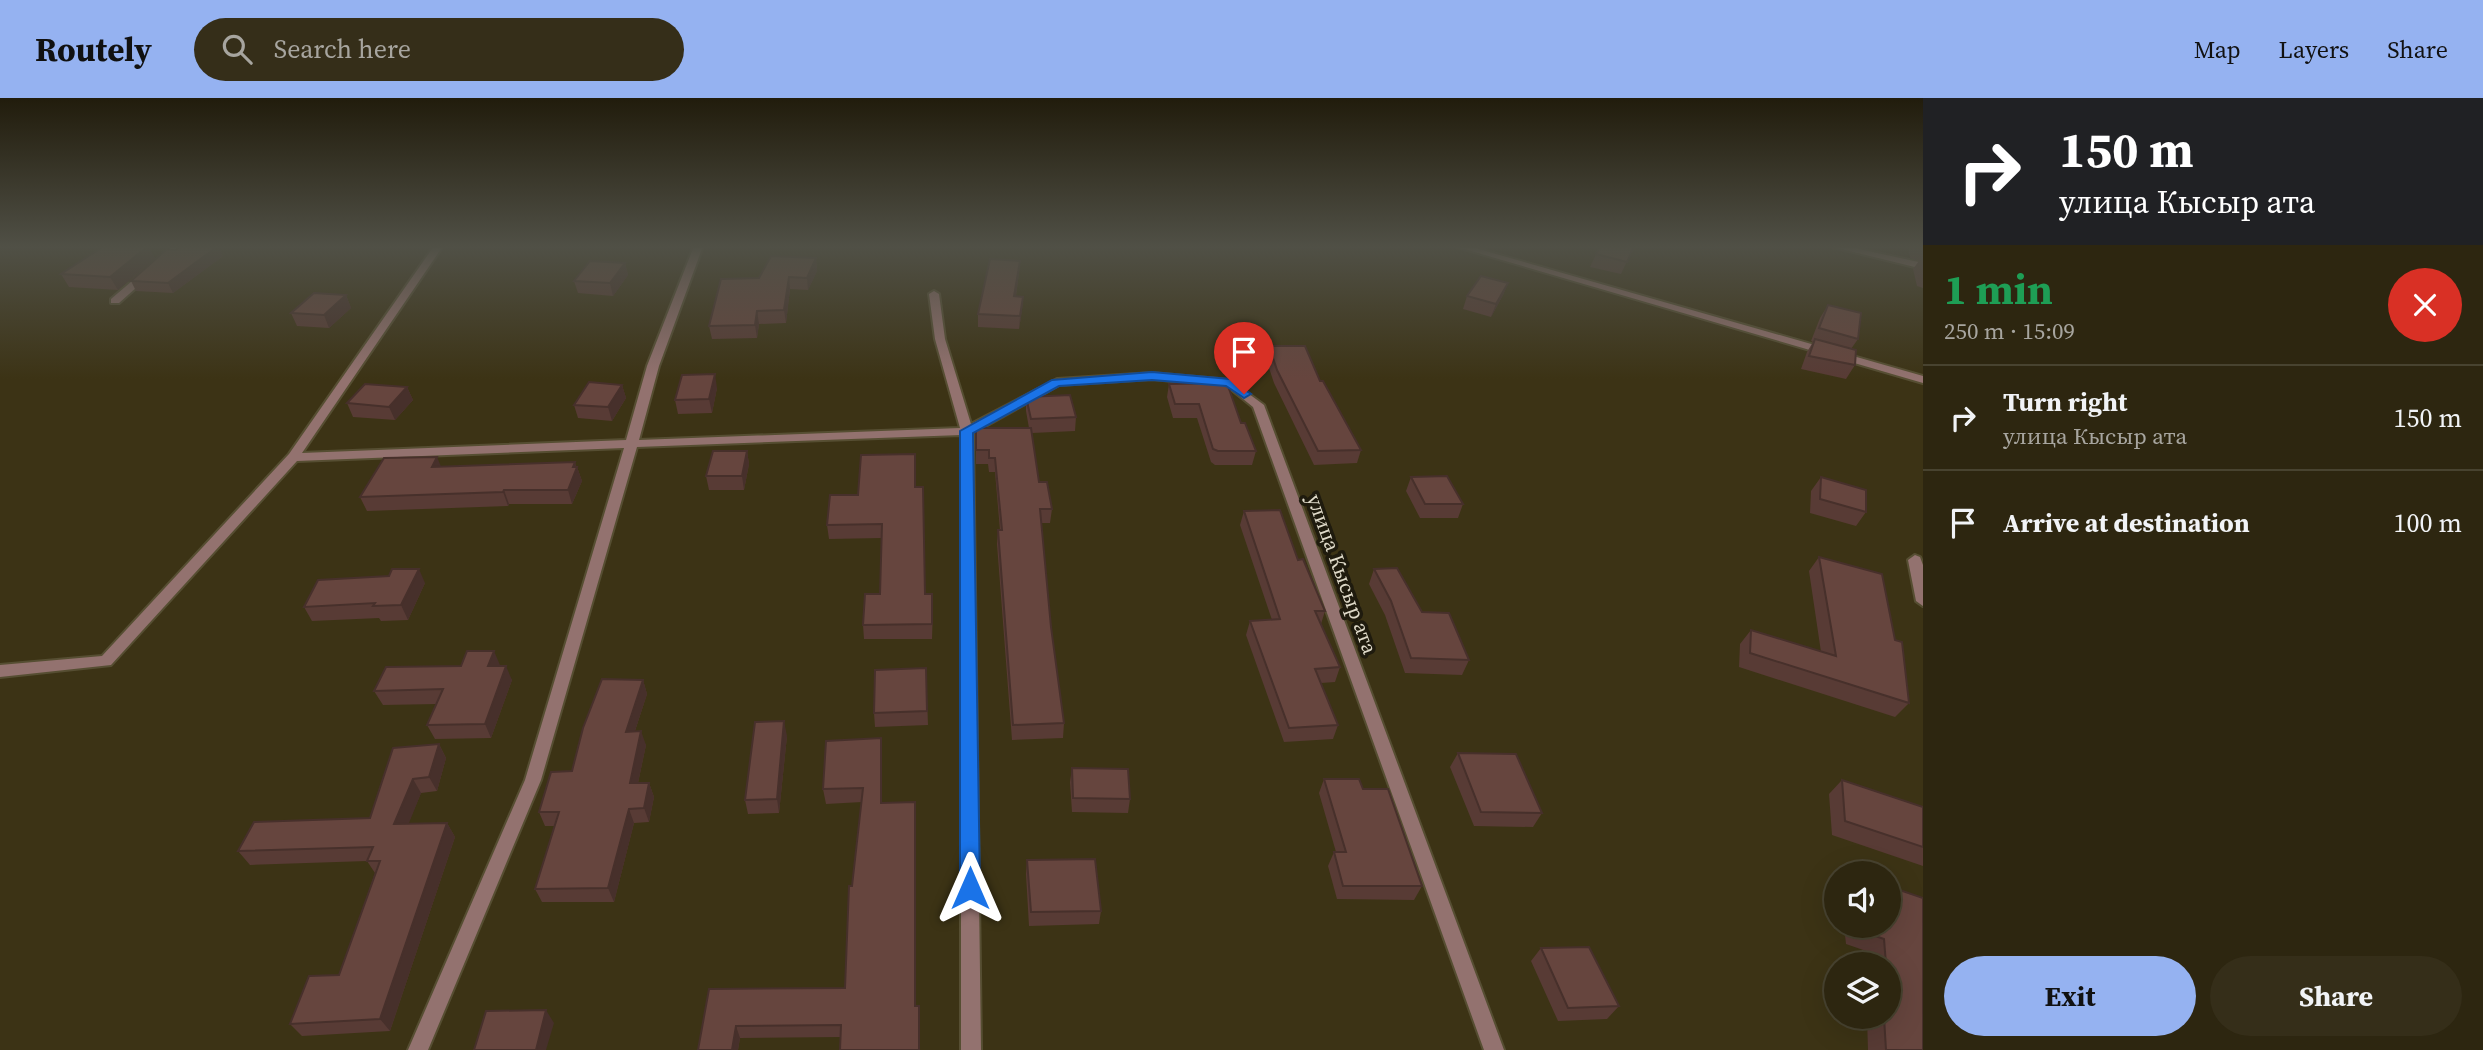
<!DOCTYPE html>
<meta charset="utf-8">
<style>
:root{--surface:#2d2610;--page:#352e19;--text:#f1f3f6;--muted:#a7a59f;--line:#484330;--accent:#95b2f1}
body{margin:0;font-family:"Source Serif 4",serif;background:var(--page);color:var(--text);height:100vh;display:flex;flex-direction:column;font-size:26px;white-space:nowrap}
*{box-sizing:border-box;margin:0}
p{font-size:23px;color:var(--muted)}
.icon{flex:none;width:38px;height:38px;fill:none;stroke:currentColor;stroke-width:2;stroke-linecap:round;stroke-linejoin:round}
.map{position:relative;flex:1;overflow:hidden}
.panel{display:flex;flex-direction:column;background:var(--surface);width:560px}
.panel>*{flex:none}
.guide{background:#202124;color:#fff;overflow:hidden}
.buttons{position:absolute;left:1824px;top:763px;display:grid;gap:14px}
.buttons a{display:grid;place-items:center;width:77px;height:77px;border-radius:50%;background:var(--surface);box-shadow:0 7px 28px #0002,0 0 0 2px var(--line);font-size:35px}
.pin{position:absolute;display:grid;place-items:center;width:60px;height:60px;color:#fff;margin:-72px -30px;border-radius:50% 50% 50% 0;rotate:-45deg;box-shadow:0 0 7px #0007}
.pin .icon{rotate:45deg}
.me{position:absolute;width:77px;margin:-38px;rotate:0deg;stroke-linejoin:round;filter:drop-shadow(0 0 5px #0008)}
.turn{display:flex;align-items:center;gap:24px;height:147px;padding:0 21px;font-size:32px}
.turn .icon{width:91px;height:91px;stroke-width:2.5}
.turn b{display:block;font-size:49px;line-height:60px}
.round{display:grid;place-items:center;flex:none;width:74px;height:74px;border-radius:37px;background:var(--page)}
.summary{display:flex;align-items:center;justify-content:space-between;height:119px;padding:0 21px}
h1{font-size:42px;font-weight:700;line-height:52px;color:#1e9e55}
.button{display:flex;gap:14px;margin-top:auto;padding:14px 21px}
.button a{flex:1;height:80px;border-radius:42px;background:var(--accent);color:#111;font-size:28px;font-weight:700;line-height:80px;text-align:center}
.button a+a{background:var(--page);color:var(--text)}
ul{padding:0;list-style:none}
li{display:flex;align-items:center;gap:21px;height:105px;padding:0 21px;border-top:2px solid var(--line)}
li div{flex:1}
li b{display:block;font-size:26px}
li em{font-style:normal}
header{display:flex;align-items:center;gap:42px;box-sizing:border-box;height:98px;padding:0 35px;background:var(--accent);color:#111}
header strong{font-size:33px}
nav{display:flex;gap:38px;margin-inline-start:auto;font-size:24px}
.search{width:490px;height:63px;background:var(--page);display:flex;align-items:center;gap:18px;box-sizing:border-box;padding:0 24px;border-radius:38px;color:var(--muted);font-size:26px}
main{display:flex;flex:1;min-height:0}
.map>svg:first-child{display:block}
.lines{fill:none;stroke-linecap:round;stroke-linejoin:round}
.minor-casing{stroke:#564e32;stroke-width:4}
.minor{fill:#93726f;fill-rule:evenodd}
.wall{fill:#583b35}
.shaded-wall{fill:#47302b}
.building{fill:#66453e;stroke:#47302b;stroke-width:2}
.route{fill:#1a73e8;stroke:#114b97;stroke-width:2}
.labels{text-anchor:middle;stroke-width:7;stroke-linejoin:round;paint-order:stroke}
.street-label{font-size:21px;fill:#dfdac9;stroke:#1f1b0e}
</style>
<header>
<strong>Routely</strong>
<div class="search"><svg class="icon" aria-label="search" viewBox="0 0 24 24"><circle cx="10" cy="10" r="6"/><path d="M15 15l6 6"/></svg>Search here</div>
<nav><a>Map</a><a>Layers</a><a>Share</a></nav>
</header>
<main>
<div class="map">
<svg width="1923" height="952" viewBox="0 0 1923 952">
<rect width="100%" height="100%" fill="#3c3315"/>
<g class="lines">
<!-- minor casing -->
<g class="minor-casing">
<path id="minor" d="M173,148H183L119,205H111V201Z
M434,148H443L302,355L626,342L647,268L694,148H703L659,268L639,342L960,330L935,241L929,196L934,193L939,196L945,241L971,326L1057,281L1152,275L1230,282L1264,307L1504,952H1484L1253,309L1227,288L1152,281L1059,287L973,335L981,952H961V337L637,349L541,682L428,952H408L525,682L624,350L297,363L111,567L0,579V567L102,558L289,356Z
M1454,148H1468L1923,278V285Z
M1829,148H1845L1923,165V171Z
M1915,457L1920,459L1923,467V508L1916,503L1908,462Z"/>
</g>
<!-- minor -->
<use href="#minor" class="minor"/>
</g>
<!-- wall -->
<path class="wall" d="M148,148L155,160L118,192L69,189L61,176Z
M218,148L223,158L173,195L136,193L131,183L175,152Z
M1600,148H1634L1621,176L1590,169Z
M1908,148H1923V190L1917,188L1913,171L1919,163L1910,160Z
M816,160L817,173L808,192L790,191L786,225L759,226L757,240L712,241L709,228L759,180Z
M1020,163L1019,175L1016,198L1023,199L1022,212L1019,231L978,229V216Z
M625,165L628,177L613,198L578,195L574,183Z
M1508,185L1503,197L1491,219L1463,211L1467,198Z
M346,197L351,210L329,230L297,228L291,215Z
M1828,207L1858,241L1851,251L1855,267L1846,281L1801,271L1807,254L1813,244L1811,243L1820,220Z
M1269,248L1361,352L1357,365L1314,367L1274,285L1266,261Z
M1169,286L1241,325L1256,353L1252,367H1215L1211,364L1197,320H1173L1167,299Z
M622,287L626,300L612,323L578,320L574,307Z
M407,289L413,302L395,322L353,319L347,305Z
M717,290L712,315L678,316L675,302Z
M1026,299L1076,319L1075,333L1032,335L1039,384L1052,411L1050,425H1041L1051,529L1064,625L1063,640L1012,642L997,446L998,432H1000L995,374H989L988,366H976V330H1029L1026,313Z
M747,353L749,366L744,392H709L706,378Z
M575,364L576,369H577L582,383L572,406H509L508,408L367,413L360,399L442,369Z
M916,370V389L925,496L933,510L932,541H864L863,527L880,496L882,440L829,441L827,427L858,397Z
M1411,379L1463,406L1458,420H1420L1406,393Z
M1821,379L1866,414L1856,428L1810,415L1811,393Z
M1244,413L1298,462L1325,513L1321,526L1340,569L1335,584L1321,585L1338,627L1333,641L1284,644L1246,537L1250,523L1272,522L1240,427Z
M1819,459L1895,542L1909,605L1895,619L1739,569L1740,546L1751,532L1821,554L1809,473Z
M1374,471L1422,514L1469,562L1462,577L1405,575L1385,517L1369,486Z
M425,485L408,522L381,523L379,520L312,523L304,509Z
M500,567L512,582L491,640L435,641L427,627L437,606L383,607L374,593Z
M926,570L928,627L875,629L874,615Z
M643,582L647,596L635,633L646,647L638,685H649L654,699L649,724L634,725L614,804H542L535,791L555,728H545L539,714Z
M787,638L779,715L748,716L745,702Z
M439,646L446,660L437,693L421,695L408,726L447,725L455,739L390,933L302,938L290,926L339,877L375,775L367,763L250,767L238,753L370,720Z
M882,654V705L916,718V908H919V921L841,939L740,940L738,952H698L709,891L845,890L862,704L826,706L823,691Z
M1458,655L1542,715L1533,729L1474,728L1450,669Z
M1072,670L1130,701L1128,715L1072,714L1070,684Z
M1324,681L1363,691L1422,788L1414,802L1337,801L1328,768L1334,754H1336L1319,695Z
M1842,682L1923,709V768L1832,737L1829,696Z
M1027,762L1101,813L1099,826L1029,828L1026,776Z
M1844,828H1888L1923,952H1868L1867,919H1888V866H1870L1869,854L1846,846Z
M1541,850L1619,908L1607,921L1558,923L1531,863Z"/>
<!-- shaded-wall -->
<path class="shaded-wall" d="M148,148L155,160L118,192L110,179Z
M218,148L223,158L173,195L168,185Z
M816,160L817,173L808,192L807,180Z
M1020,163L1019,175L1014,211V198Z
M625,165L628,177L613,198L610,185Z
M789,179L790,191L786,225L784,212Z
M1508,185L1503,197L1491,219L1496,206Z
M346,197L351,210L329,230L324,217Z
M1023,199L1022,212L1019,231L1020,218Z
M757,213L759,226L757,240L755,227Z
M715,276L717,290L712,315L709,301Z
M622,287L626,300L612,323L608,309Z
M407,289L413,302L395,322L389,309Z
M747,353L749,366L744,392L742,378Z
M437,359L443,373L432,369Z
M575,364L577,370V369L582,383L572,406L568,392Z
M504,392L509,406L508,408L503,394Z
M419,471L425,485L408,522L401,507Z
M494,553L500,567L494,583L488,568Z
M506,568L512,582L491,640L485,626Z
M643,582L647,596L630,648L626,634Z
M784,623L787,638L779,715L777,701Z
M641,633L646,647L635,699L630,685Z
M881,640L882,654V719L881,705Z
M439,646L446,660L437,693L429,679Z
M413,681L421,695L403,740L394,726Z
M649,685L654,699L649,724L644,710Z
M915,704L916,718L915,921Z
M629,711L634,725L614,804L608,790Z
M447,725L455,739L390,933L380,921Z
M546,912L554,925L546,952H536Z
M736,928L740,940L738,952H732Z"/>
<!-- building -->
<path class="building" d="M104,148H148L110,179L61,176Z
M181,148H218L168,185L131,183L167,151L175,152Z
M1600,148H1634L1627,164L1596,156Z
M771,158L816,160L807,180L789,179L784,212L757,213L755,227L709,228L721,181L759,180Z
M990,161L1020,163L1014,198L1023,199L1020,218L978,216Z
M590,163L625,165L610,185L574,183Z
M1481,178L1508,185L1496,206L1467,198Z
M314,195L346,197L324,217L291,215Z
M1828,207L1861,215L1858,241L1819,230Z
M1815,241L1856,252L1855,267L1809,258Z
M1269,248H1305L1320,283H1323L1361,352L1318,353L1277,272Z
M715,276L709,301L675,302L682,277Z
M589,284L622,287L608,309L574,307Z
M1227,285L1241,325H1245L1256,353H1218L1213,351L1199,306H1175L1169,286Z
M365,286L407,289L389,309L347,305Z
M1070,297L1076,319L1031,321L1026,299Z
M976,330H1031L1039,384H1047L1052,411H1040L1051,529L1064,625L1013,627L998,432H1002L995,360H989V352H976Z
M713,353H747L742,378H706Z
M915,356V389H923L925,496H932V526L863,527L865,496H880L882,426L827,427L830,397H858L861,357Z
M437,359L432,369L575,364L573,369H577L568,392H504L503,394L360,399L384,360Z
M1447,378L1463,406H1425L1411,379Z
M1821,379L1866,392V414L1820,401Z
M1280,412L1298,462L1303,461L1325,513H1315L1340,569L1315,571L1338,627L1289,630L1250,523L1280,521L1244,413Z
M1819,459L1882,476L1895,542L1902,544L1909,605L1750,555L1751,532L1836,558Z
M1397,470L1422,514L1449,515L1469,562L1411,560L1391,503L1374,471Z
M392,471H419L401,507L373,508L375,505L304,509L318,482L389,478Z
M467,553H494L488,568H506L485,626L427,627L443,591L374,593L386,569L461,568Z
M926,570L927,613L874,615L875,572Z
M602,581L643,582L626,634L641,633L630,685H649L644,710L629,711L608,790L535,791L559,714H539L551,674L572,673L583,630Z
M784,623L777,701L745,702L755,624Z
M881,640V705L915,704V908H919V952H840L841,927L736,928L732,952H698L709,891L845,890L849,788H852L863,690L823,691L826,643Z
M439,646L429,679L413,681L394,726L447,725L380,921L290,926L309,878L339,877L380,763H367L373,749L238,753L254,724L370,720L393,650Z
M1458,655L1516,656L1542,715L1481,714Z
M1072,670L1128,671L1130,701L1073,700Z
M1324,681H1359L1363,691H1388L1422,788H1343L1334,754H1346Z
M1842,682L1923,709V749L1845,723Z
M1095,761L1101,813L1031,814L1027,762Z
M1888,788L1923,800V952H1886L1884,919H1888V897L1889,898L1888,866H1886L1884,841L1861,833L1860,828H1888Z
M1589,849L1619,908L1568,910L1541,850Z
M546,912L536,952H474L486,913Z"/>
<!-- sky -->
<linearGradient id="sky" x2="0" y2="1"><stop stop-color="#211c0c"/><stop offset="0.53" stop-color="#505046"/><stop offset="1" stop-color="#505046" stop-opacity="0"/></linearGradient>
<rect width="1923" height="281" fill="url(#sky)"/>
<!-- route -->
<path class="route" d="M1152,274L1230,281L1251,296L1244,300L1226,288L1152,282L1059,288L973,335L980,790L977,797L970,800L963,797L960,790V333L1052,282Z"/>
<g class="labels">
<!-- street labels -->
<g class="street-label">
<text transform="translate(1342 476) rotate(70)" y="7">улица Кысыр ата</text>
</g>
</g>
</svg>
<div class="buttons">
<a><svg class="icon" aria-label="sound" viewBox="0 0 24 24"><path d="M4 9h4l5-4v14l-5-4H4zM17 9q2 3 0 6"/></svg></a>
<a><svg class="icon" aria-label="layers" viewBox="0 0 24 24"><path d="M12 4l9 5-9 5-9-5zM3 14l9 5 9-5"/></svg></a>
</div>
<div class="pin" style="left:1244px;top:296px;background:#d93025"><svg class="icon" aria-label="arrive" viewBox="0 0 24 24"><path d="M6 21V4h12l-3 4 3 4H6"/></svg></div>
<svg class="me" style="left:970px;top:790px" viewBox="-20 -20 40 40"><path d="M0-17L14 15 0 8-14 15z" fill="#1a73e8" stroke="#fff" stroke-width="4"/></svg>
</div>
<section class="panel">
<div class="guide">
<div class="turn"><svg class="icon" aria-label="right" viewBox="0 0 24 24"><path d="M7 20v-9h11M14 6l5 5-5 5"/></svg><div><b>150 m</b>улица Кысыр ата</div></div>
</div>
<div class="summary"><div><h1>1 min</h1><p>250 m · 15:09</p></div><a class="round" style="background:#d93025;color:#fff"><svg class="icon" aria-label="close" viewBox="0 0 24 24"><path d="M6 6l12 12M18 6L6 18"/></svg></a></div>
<ul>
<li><svg class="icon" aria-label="right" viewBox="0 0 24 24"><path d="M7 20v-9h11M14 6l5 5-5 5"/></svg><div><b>Turn right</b><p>улица Кысыр ата</p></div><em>150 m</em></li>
<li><svg class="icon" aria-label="arrive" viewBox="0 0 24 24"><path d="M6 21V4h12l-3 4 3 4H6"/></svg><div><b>Arrive at destination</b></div><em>100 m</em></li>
</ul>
<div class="button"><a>Exit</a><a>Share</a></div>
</section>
</main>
